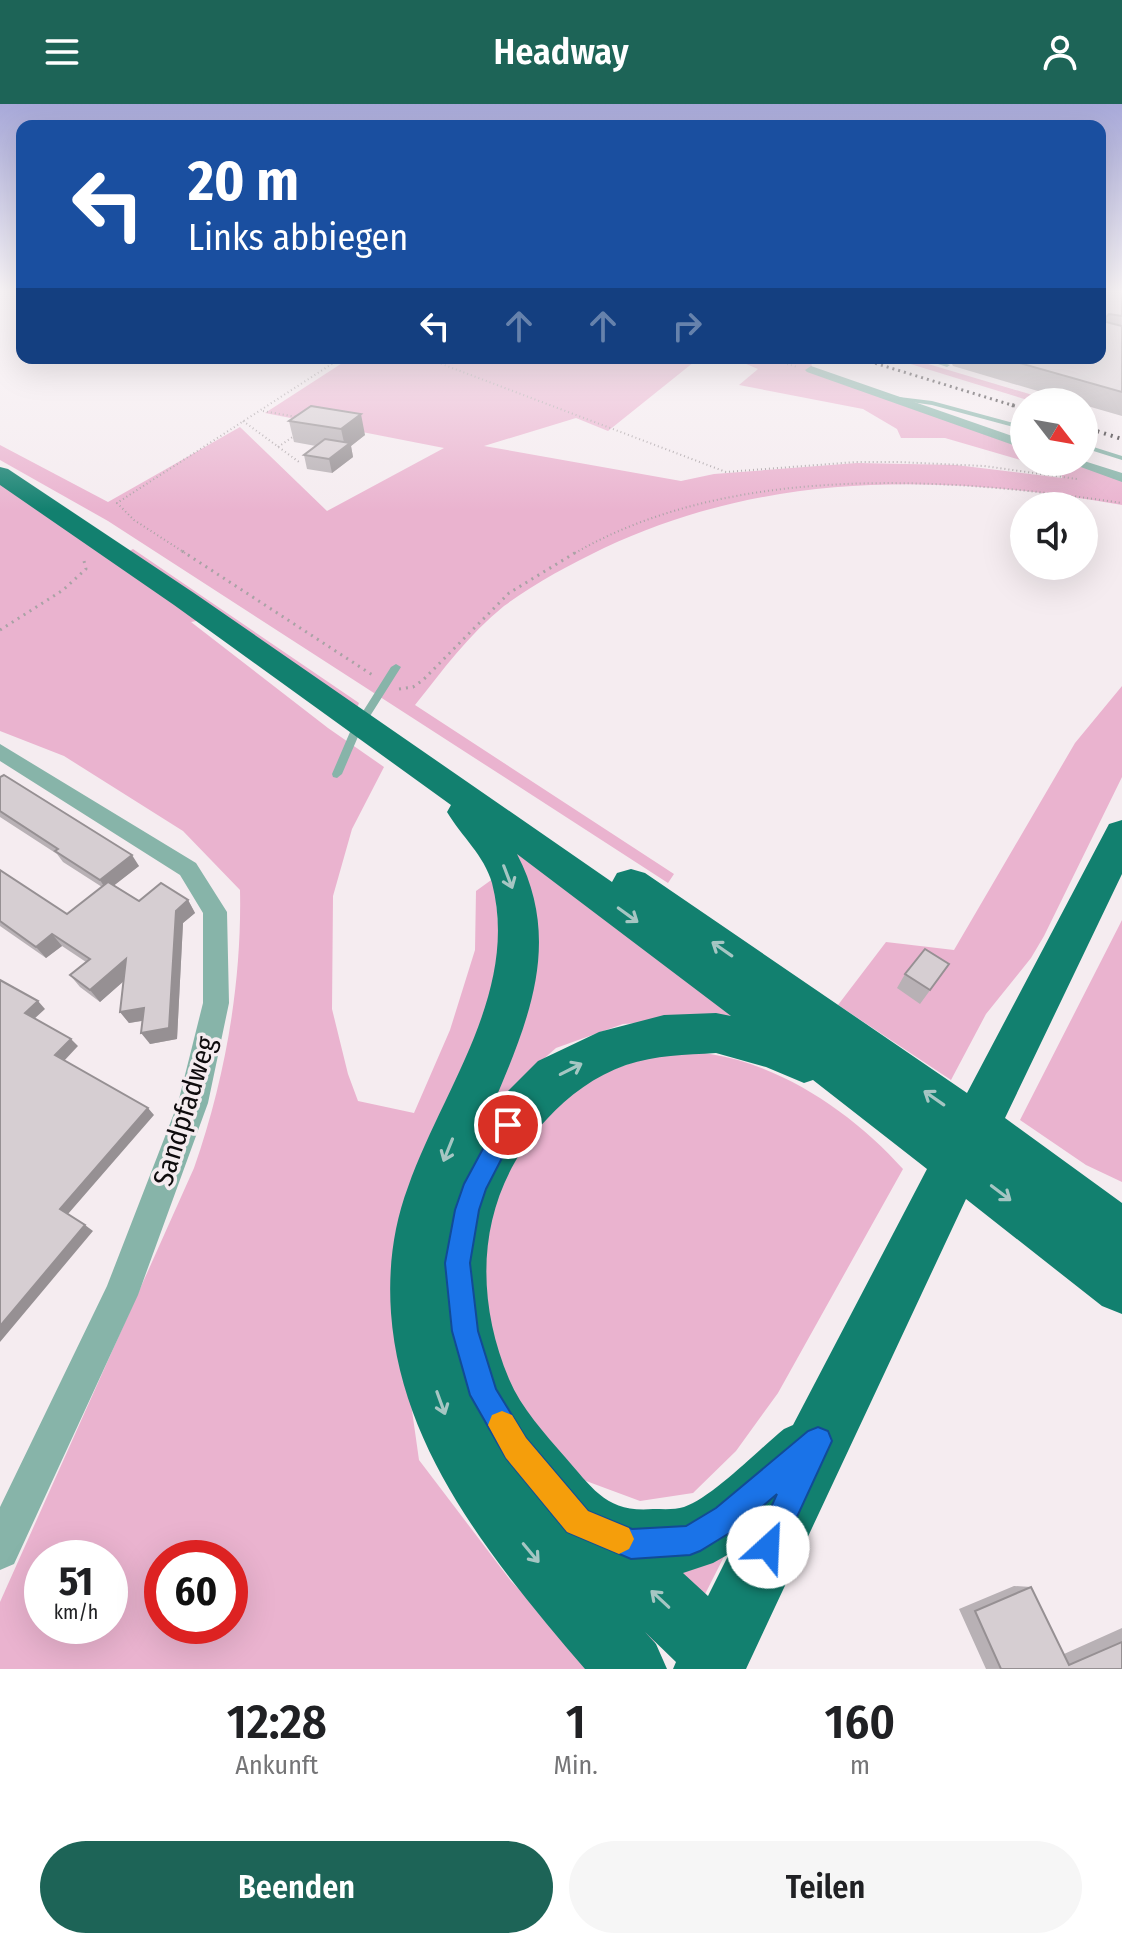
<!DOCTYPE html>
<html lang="de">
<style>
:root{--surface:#fff;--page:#f6f6f6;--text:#202124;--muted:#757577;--accent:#1d6457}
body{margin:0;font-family:"Fira Sans Condensed",sans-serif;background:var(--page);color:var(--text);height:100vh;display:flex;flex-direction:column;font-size:30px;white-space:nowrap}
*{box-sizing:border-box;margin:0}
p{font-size:26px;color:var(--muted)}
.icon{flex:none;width:44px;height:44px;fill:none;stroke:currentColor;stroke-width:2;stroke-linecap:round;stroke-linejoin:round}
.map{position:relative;height:1565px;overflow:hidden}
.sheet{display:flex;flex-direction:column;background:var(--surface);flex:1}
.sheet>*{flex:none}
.banner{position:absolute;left:16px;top:16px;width:1090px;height:244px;border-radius:16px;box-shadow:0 8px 32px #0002;background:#1a4fa0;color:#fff;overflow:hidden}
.needle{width:52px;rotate:121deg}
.tools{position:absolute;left:1010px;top:284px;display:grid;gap:16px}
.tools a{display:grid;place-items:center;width:88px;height:88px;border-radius:50%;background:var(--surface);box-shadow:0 8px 32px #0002;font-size:40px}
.speed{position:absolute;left:24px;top:1436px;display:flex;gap:16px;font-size:40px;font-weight:700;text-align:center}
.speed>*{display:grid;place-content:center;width:104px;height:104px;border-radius:50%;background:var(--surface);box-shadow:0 8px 32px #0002;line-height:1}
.speed small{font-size:20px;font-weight:400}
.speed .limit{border:12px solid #d22;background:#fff;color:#111}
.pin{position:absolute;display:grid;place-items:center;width:68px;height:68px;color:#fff;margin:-34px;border:4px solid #fff;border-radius:50%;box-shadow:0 2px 8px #0007}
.me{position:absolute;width:88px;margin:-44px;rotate:25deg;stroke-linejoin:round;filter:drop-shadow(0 0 6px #0008)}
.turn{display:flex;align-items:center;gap:28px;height:168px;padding:0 40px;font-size:36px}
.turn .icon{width:104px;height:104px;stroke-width:2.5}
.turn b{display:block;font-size:56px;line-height:68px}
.lanes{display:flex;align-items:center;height:76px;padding:0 40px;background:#0003;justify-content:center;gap:40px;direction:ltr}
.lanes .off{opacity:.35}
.eta{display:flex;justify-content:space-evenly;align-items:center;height:136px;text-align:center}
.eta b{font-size:48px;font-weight:600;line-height:56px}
.action{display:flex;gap:16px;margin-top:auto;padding:16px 40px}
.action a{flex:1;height:92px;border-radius:48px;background:var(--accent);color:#fff;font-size:32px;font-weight:600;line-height:92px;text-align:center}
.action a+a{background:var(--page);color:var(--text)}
header{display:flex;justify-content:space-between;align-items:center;height:104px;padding:0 40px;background:var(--accent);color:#fff;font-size:36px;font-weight:600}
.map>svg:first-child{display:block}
.green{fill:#eab3cf;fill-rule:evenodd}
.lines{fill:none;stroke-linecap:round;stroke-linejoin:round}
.path-far1{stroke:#a9a2a5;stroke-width:2;stroke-dasharray:1 3;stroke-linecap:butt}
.path{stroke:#a9a2a5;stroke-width:3;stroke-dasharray:2 5;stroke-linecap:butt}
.lane{fill:#87b4a9;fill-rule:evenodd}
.street{fill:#87b4a9;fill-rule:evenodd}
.primary{fill:#12806f;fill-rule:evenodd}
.rail-far1{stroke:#373336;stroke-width:3;stroke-dasharray:2 4;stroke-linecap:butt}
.rail{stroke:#373336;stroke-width:4;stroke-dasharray:2 5;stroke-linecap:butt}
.wall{fill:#b8b1b5}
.shaded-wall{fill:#969093}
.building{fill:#d6ced2;stroke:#969093;stroke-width:2}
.oneway{stroke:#a6c6c3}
.route{fill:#1a73e8;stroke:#114b97;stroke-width:2}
.slow{fill:#f59e0b}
.labels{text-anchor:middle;stroke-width:7;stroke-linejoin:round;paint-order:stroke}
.near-street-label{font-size:28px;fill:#0e0b0d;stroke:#f5ecf0}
</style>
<header><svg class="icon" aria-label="menu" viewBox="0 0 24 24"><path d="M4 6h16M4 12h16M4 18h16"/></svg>Headway<svg class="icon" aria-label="person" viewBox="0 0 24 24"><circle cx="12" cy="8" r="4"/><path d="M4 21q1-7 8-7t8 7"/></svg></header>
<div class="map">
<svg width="1122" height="1565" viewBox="0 0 1122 1565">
<rect width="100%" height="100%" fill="#f5ecf0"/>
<!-- green -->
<path class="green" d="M350,254H699L608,327L576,314L484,342L681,377L714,370L857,359L956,361L1062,374L1061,368L1028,358H1069L1122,376V401C944,370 770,366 604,444C569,461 535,479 504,502C469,530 442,567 415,601L674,770L668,779L108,417L0,356V341L108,398L240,323L327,407L444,344L265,309Z
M732,254H811L812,265L1024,343V357L945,334H901L897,325L863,305L739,281L758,265Z
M891,254H908L1056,298H1034Z
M0,376L201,516L191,518L328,624L384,663L352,725L333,792L332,905L348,970L358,997L414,1009L450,926L475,846L476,787L494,774L502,864L405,1257L419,1356L511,1477L571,1540L586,1565H0V1498L194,1064C225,976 242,879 240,786L183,727L64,652L0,627ZM42,1454H110V1522H42ZM162,1454H230V1522H162Z
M133,445L359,599L356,607L126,449Z
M1122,582V673L1044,832L1031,854L986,910L951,976L838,901L886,838L954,846L1075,639Z
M514,738L747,912L623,920L556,944L531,966L437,1188L643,1515L655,1538L651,1544L428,1204L505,950Z
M1122,816V1078L1086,1061L1020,1016Z
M661,948C677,948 694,947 710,950C783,961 855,1011 903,1065L778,1289L736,1347L693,1389L640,1397L578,1374L531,1328L481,1217L479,1153L499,1067L574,980Z
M745,1411L696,1508L640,1456Z"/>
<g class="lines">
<!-- path-far1 -->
<path class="path-far1" d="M0,188H22
M426,254L726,368L856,358H899L984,362L1077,375
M768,254L797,263
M263,307L297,313
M243,317L299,358
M278,343L297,330
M185,449L134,416L117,399L341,254
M575,449C733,358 948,373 1122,399"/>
<!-- path -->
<path class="path" d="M182,447L374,572
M0,526L63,486L86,465L83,453
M399,585L413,583L423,576L509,489L578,447"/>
<!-- lane -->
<path class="lane" d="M920,254H929L950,261L947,263Z
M891,292L932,297L1024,322V326L932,301L889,295Z
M1084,340L1122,352V356L1084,344Z
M396,560L401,563L360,628L342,670L337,674L333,673L332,670L350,628L391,563Z"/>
<!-- street -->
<path class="street" d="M811,262L1024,336V345L807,268L805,266Z
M1084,357L1122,369V378L1067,358Z
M0,640L196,759L227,808L229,899L208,999L138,1191L14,1460L0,1466V1403L107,1182L178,999L203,899V809L180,771L0,657Z"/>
<!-- primary -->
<path class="primary" d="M0,363L8,365L194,489L612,778L617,769L631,765L645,769L967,989L1109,720L1122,716V770L1005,1014L1122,1099V1210L1102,1202L966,1095L746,1565H673L676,1558L645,1528L656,1540L667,1565H585C498,1463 401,1349 391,1209C388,1166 393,1123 408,1083C442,986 520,888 492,779C484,751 462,733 447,708L451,701L174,501L0,381ZM517,750L731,912L716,909L664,911L599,928L538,957L492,1003C528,918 563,838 517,750ZM716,949L766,963L804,979L813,976L927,1065L793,1321L784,1325C759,1345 712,1394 684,1403C675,1406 663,1405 653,1405C607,1409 593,1385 565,1353C545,1330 521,1304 509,1275C471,1184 479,1087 547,1015C569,991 595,972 626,961C656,951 685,951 716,949ZM729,1450L708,1492L683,1469L713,1459Z"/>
<!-- rail-far1 -->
<path class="rail-far1" d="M858,254L1018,303"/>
<!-- rail -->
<path class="rail" d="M1012,301L1024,305
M1084,323L1122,335"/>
</g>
<!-- wall -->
<path class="wall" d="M1100,188H1122V312L1084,301V298H1075L953,262L951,258L938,254H1100Z
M311,302L365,331L351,342L353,353L332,369L307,365L304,351L316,342L294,338L289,317Z
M0,673L139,762L114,781L139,797L188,796L195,809L183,819L177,935L150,940L142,917L129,919L120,908L124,877L100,898L80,883L70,871L86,858L62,842L46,854L0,822V766L67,810L102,783L63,758L57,750L0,713Z
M905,870L939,874L920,900L897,884Z
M1014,1482L1031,1483L1064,1550L1122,1524V1565H986L959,1505Z"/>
<!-- shaded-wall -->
<path class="shaded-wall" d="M361,310L365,331L351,342L353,353L332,369L329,355L345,343L341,325Z
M132,751L139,762L107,787L100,776Z
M188,796L195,809L183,819L177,935L150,940L141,929L176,807Z
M52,830L62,842L46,854L36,843Z
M126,855L135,867L100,898L90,886Z
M38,897L45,905L33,916L25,909Z
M144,904L152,915L129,919L120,908Z
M71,935L78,942L63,958L55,951Z
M148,1004L154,1011L68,1110L60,1105Z
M85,1121L93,1127L0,1238V1222Z"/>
<!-- building -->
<path class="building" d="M1100,188H1122V212L1109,210L1106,213V218L1122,222V288L1002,254H1100Z
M311,302L361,310L341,325L289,317Z
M325,335L350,339L329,355L304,351Z
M4,671L132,751L100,776L55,747L58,745L0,707V673Z
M0,766L67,810L108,778L139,797L161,779L188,796L176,807L169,924L141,929L144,904L120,908L126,855L90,886L70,871L90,855L52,830L36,843L0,817Z
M925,845L949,860L930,886L905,870Z
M0,876L38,897L25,909L71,935L55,951L148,1004L60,1105L85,1121L0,1222Z
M1031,1483L1069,1561L1122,1538V1565H1001L975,1507Z"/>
<!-- one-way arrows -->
<defs><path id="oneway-shaft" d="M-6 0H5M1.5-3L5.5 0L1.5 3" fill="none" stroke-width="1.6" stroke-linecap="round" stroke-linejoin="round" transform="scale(2)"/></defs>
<g class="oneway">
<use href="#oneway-shaft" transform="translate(508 773) rotate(69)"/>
<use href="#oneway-shaft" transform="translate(628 811) rotate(36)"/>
<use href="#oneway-shaft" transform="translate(722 845) rotate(-145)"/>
<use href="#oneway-shaft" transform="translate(571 965) rotate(-27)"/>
<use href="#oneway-shaft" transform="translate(934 994) rotate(-145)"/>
<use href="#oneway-shaft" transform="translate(448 1046) rotate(112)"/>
<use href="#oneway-shaft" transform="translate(1001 1089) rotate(37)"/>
<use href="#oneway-shaft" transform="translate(441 1299) rotate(70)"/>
<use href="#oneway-shaft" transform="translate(531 1449) rotate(50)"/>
<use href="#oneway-shaft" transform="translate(660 1495) rotate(-137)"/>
</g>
<!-- sky -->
<linearGradient id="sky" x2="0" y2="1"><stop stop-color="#a8a9d9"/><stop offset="0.46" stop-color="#faf6f8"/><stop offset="1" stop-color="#faf6f8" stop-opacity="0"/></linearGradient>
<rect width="1122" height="407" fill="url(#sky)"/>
<!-- route -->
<path class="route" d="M508,1010L516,1013L519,1021L486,1085L479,1106L470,1159L478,1227L496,1285L526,1334L588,1407L632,1425L686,1422L716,1404L808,1327L818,1323L828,1327L832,1337L778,1454L768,1458L757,1454L753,1443L777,1390L736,1425L700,1447L690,1451L631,1455L567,1428L506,1354L470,1291L452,1227L445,1159L455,1106L464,1080L500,1013Z"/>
<!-- slow -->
<path class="slow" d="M502,1307L512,1311L526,1334L588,1407L629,1424L634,1435L629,1445L619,1450L567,1428L506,1354L488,1321L492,1311Z"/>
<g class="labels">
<!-- near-street labels -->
<g class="near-street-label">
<text transform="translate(184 1007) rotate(-73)" y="10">Sandpfadweg</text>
</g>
</g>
</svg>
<div class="tools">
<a><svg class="needle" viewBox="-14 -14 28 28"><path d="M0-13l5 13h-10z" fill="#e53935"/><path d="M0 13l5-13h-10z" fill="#757577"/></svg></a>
<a><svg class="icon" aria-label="sound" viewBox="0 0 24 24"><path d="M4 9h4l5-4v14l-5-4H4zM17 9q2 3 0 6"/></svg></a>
</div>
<div class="speed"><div>51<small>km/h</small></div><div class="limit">60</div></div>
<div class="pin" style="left:508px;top:1021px;background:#d93025"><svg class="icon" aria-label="arrive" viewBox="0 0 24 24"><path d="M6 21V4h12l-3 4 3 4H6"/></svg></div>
<svg class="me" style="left:768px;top:1443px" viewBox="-20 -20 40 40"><circle r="19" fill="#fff"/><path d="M0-13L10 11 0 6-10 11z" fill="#1a73e8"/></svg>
<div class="banner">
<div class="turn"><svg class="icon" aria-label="left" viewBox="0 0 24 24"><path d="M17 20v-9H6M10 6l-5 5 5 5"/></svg><div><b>20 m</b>Links abbiegen</div></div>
<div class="lanes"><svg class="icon" aria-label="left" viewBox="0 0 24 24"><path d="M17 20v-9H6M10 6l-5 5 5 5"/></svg><svg class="icon off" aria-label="ahead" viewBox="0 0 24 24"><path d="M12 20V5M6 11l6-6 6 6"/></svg><svg class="icon off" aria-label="ahead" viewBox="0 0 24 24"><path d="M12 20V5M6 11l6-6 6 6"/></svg><svg class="icon off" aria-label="right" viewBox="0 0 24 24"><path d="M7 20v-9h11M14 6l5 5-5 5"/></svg></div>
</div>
</div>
<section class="sheet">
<div class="eta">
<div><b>12:28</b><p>Ankunft</p></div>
<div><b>1</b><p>Min.</p></div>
<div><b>160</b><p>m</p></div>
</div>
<div class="action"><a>Beenden</a><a>Teilen</a></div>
</section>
